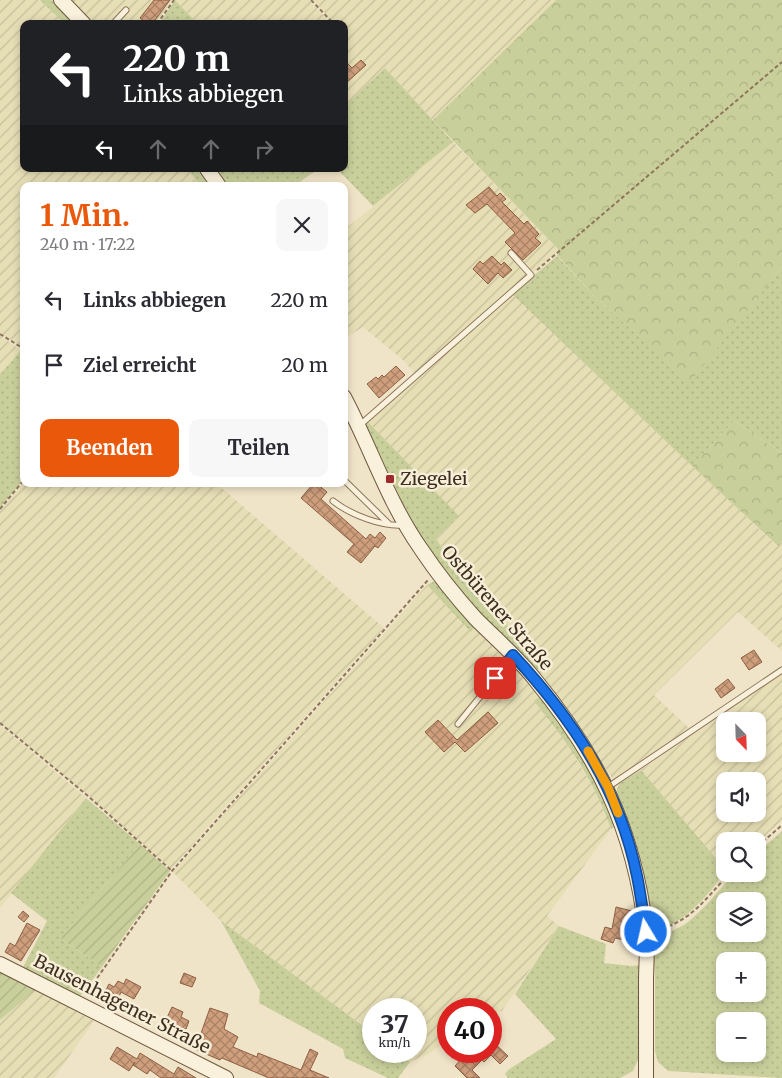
<!DOCTYPE html>
<html lang="de">
<meta charset="utf-8">
<style>
:root{--surface:#fff;--page:#f7f7f7;--text:#2b2b33;--muted:#7c7c81;--accent:#ea580c}
body{margin:0;font-family:Merriweather,serif;background:var(--page);color:var(--text);height:100vh;display:flex;flex-direction:column;font-size:19px;white-space:nowrap}
*{box-sizing:border-box;margin:0}
p{font-size:16px;color:var(--muted)}
.icon{flex:none;width:28px;height:28px;fill:none;stroke:currentColor;stroke-width:2;stroke-linecap:round;stroke-linejoin:round}
.map{position:relative;flex:1;overflow:hidden}
.side{position:absolute;left:20px;top:182px;width:328px;height:305px;display:flex;flex-direction:column;background:var(--surface);border-radius:10px;box-shadow:0 2px 8px #0003}
.side>*{flex:none}
.top-card{position:absolute;left:20px;top:20px;width:328px;height:152px;border-radius:10px;box-shadow:0 2px 8px #0003;background:#202124;color:#fff;overflow:hidden}
.needle{width:32px;rotate:157deg}
.buttons{position:absolute;left:716px;top:712px;display:grid;gap:10px}
.buttons a{display:grid;place-items:center;width:50px;height:50px;border-radius:10px;background:var(--surface);box-shadow:0 2px 8px #0003;font-size:25px}
.speed{position:absolute;left:362px;top:998px;display:flex;gap:10px;font-size:25px;font-weight:700;text-align:center}
.speed>*{display:grid;place-content:center;width:65px;height:65px;border-radius:50%;background:var(--surface);box-shadow:0 2px 8px #0003;line-height:1}
.speed small{font-size:12px;font-weight:400}
.speed .limit{border:8px solid #d22;background:#fff;color:#111}
.pin{position:absolute;display:grid;place-items:center;width:42px;height:42px;color:#fff;margin:-21px;border-radius:10px;box-shadow:0 2px 8px #0006}
.me{position:absolute;width:55px;margin:-28px;rotate:351deg;stroke-linejoin:round;filter:drop-shadow(0 0 4px #0008)}
.turn{display:flex;align-items:center;gap:18px;height:105px;padding:0 20px;font-size:22px}
.turn .icon{width:65px;height:65px;stroke-width:2.5}
.turn b{display:block;font-size:35px;line-height:42px}
.lanes{display:flex;align-items:center;height:48px;padding:0 20px;background:#0003;justify-content:center;gap:25px;direction:ltr}
.lanes .off{opacity:.35}
.round{display:grid;place-items:center;flex:none;width:52px;height:52px;border-radius:10px;background:var(--page)}
.head{display:flex;align-items:center;justify-content:space-between;height:85px;padding:0 20px}
h1{font-size:30px;font-weight:700;line-height:38px;color:var(--accent)}
.cta{display:flex;gap:10px;margin-top:auto;padding:10px 20px}
.cta a{flex:1;height:58px;border-radius:10px;background:var(--accent);color:#fff;font-size:20px;font-weight:700;line-height:58px;text-align:center}
.cta a+a{background:var(--page);color:var(--text)}
ul{padding:0;list-style:none}
li{display:flex;align-items:center;gap:15px;height:65px;padding:0 20px}
li div{flex:1}
li b{display:block;font-size:19px}
li em{font-style:normal}
.map>svg:first-child{display:block}
.farmland{fill:url(#farmland-furrows);fill-rule:evenodd}
.grass{fill:url(#grass-dots);fill-rule:evenodd}
.forest{fill:url(#forest-crowns)}
.garden{fill:url(#garden-furrows)}
.building{fill:url(#building-cross-hatch);stroke:#8d5f41}
.lines{fill:none;stroke-linecap:round;stroke-linejoin:round}
.lane-casing{stroke:#8d765c;stroke-width:7}
.secondary-casing{stroke:#6f573f;stroke-width:16}
.path{stroke:#8d765c;stroke-width:2;stroke-dasharray:4 2.5;stroke-linecap:butt}
.lane{stroke:#faf1dc;stroke-width:5}
.secondary{stroke:#faf1dc;stroke-width:14}
.route-casing{stroke:#114b97;stroke-width:12}
.route{stroke:#1a73e8;stroke-width:9}
.slow{stroke:#f59e0b;stroke-width:9}
.poi-dot{fill:#9e2a2b;stroke:#f7eed8;stroke-width:2}
.labels{text-anchor:middle;stroke-width:5;stroke-linejoin:round;paint-order:stroke}
.poi-label{font-size:18px;fill:#3d2e20;stroke:#f7eed8;text-anchor:start}
.street-label{font-size:18px;fill:#3d2e20;stroke:#f7eed8}
</style>
<div class="map">
<svg width="782" height="1078" viewBox="0 0 782 1078">
<defs>
<pattern id="farmland-furrows" width="10" height="10" patternUnits="userSpaceOnUse" patternTransform="scale(1.25)"><rect width="10" height="10" fill="#e6deb5"/><path d="M-1 1l2-2M0 10L10 0M9 11l2-2" fill="none" stroke="#c6bf9b"/></pattern>
<pattern id="grass-dots" width="8" height="8" patternUnits="userSpaceOnUse" patternTransform="scale(1.25)"><rect width="8" height="8" fill="#c9cf9b"/><path d="M2 2h.1M6 6h.1" fill="none" stroke="#aeb285" stroke-width="1.8" stroke-linecap="round"/></pattern>
<pattern id="forest-crowns" width="20" height="18" patternUnits="userSpaceOnUse" patternTransform="scale(1.25)"><rect width="20" height="18" fill="#c9cf9b"/><path d="M2 6a3 3 0 1 1 6 0M12 15a3 3 0 1 1 6 0" fill="none" stroke="#aeb285"/></pattern>
<pattern id="garden-furrows" width="10" height="10" patternUnits="userSpaceOnUse" patternTransform="scale(1.25)"><rect width="10" height="10" fill="#c9cf9b"/><path d="M-1 1l2-2M0 10L10 0M9 11l2-2" fill="none" stroke="#aeb285"/></pattern>
<pattern id="building-cross-hatch" width="8" height="8" patternUnits="userSpaceOnUse" patternTransform="scale(1.25)"><rect width="8" height="8" fill="#cf9f7d"/><path d="M0 0l8 8M0 8l8-8" fill="none" stroke="#a98266"/></pattern>
</defs>
<rect width="100%" height="100%" fill="#f0e4c8"/>
<!-- farmland -->
<path class="farmland" d="M0,0H40L65,24H24V169H188L200,186H24V348L0,333Z
M69,0H172L155,24H92Z
M175,0H309L332,24H198Z
M313,0H556L433,120L385,68L344,106V37L346,35L344,24H335Z
M453,142L559,250L416,375L403,360L363,327L344,339V230Z
M512,294L777,546L782,541V651L738,612L654,695L690,729L613,779L536,672L542,665L450,563L436,538L458,517L367,421Z
M0,336L21,350L0,375Z
M24,482L217,484L384,628L171,869L89,796L0,723V511Z
M427,585L471,631L475,626L541,696L534,701L562,735L601,800L611,829L547,916L559,926L502,1011L491,1013V1009H449V1038L432,1052L410,1062L396,1051H416V1009H374V1034L221,921L173,872Z
M782,672V821L758,842L725,841V869L641,770ZM725,721H758V754H725ZM725,781H758V814H725Z
M0,725L86,798L0,908Z
M37,989L94,1021L54,1078H0V1020Z"/>
<!-- grass -->
<path class="grass" d="M40,0H52L74,24H65Z
M175,0L198,24H159Z
M385,68L453,142L373,206L337,169H344V106Z
M188,169H199L211,186H200Z
M212,169H318L294,186H224Z
M557,256L596,298L690,381L782,267V453L734,421L692,466L512,294Z
M21,350L24,351V479L0,508V375Z
M367,421L459,516L436,538L450,563L543,664L536,672C503,639 467,606 439,568C408,525 385,475 360,427Z
M435,581L475,626L471,632L427,585Z
M541,696C573,737 598,777 617,826L611,829C595,781 566,740 534,701Z
M641,770L725,869C721,883 685,921 670,925C666,926 661,925 658,925L650,916L636,848L616,793L619,784Z
M86,798L140,844L60,938L102,967L78,999L21,971L47,921L11,893Z
M782,831V1078L668,1071L658,1062L655,1051V975L652,942C662,932 677,931 688,922C705,908 719,890 734,874H758V852ZM725,901H758V934H725ZM725,961H758V994H725ZM725,1021H758V1054H725Z
M221,921L374,1034V1051H396L410,1062L398,1078H388L345,1058L343,1049L259,1003L260,991Z
M559,926L606,944L604,963L631,966L642,965L638,1060L633,1071L620,1078H508L505,1074L508,1070L556,1039L515,994Z"/>
<!-- forest -->
<path class="forest" d="M556,0H782V267L690,382L596,298L557,255L560,251L433,120Z
M734,421L782,453V541L778,546L692,466Z"/>
<!-- garden -->
<path class="garden" d="M140,844L170,871L102,967L60,938Z
M0,970L37,989L0,1020Z"/>
<!-- building -->
<path class="building" d="M154,0H170L152,24H148L140,18Z
M344,60L352,68L361,60L366,65L344,85Z
M489,187L497,196L500,193L506,199L502,202L524,224L527,221L539,234L535,238L541,243L523,260L505,242L515,233L487,204L475,213L466,205Z
M492,256L501,265L504,262L512,270L503,278L498,273L488,284L473,269L480,261L483,264Z
M396,366L405,375L379,398L367,384L376,377L378,379L382,375L384,377Z
M313,484H317L327,492L321,499L366,539L370,534L375,538L380,532L386,538L378,548L375,546L361,563L347,552L354,544L301,498Z
M754,650L762,662L749,670L741,658Z
M728,679L735,688L721,698L715,689Z
M488,712L498,723L465,752L455,742L444,752L425,732L438,720L457,740Z
M616,907L632,911L629,927H632L629,941L615,938L613,943L601,939L605,927L612,929Z
M23,911L29,916L24,922L18,917Z
M27,923L40,930L21,961L5,952L10,943L15,946Z
M184,973L196,978L192,987L180,983Z
M126,979L141,987L134,999L121,992L117,1001L104,994L109,984L114,987L118,981L124,984Z
M172,1007L183,1012L181,1017L189,1021L186,1029L165,1022Z
M210,1008L228,1014L224,1029L238,1037L233,1047L257,1057L258,1053L301,1070L310,1049L318,1053L310,1070L329,1078H269L222,1058L220,1060L190,1047L195,1034L200,1036Z
M491,1040L508,1056L500,1064L491,1055L484,1062L482,1060L472,1070L480,1078H467L455,1066L463,1057L467,1061L473,1051H491Z
M117,1047L137,1059L140,1053L174,1074L178,1067L196,1078H161L150,1070L147,1074L133,1065L135,1062L129,1071L110,1059Z"/>
<g class="lines">
<!-- lane casing -->
<g class="lane-casing">
<path id="lane" d="M113,24L126,10
M360,425L531,275L511,253
M344,480L389,524
M333,501C351,515 382,527 404,525
M458,724L513,656
M608,787L782,670"/>
</g>
<!-- secondary casing -->
<g class="secondary-casing">
<path id="secondary" d="M61,0L84,24
M207,169L219,186
M344,397C371,448 388,502 421,549C437,573 456,597 476,619C495,638 516,656 533,677C598,756 634,828 646,931C648,947 646,965 646,981C646,1013 646,1046 646,1078
M0,964L226,1078"/>
</g>
<!-- path -->
<path class="path" d="M311,0L334,24
M157,24L174,0
M344,34L346,37
M537,270L782,62
M0,334L24,349
M0,509L24,480
M0,723L88,796L172,871
M758,846L782,825
M656,930C690,923 706,898 729,874
M86,994L172,871L428,580"/>
<!-- lane -->
<use href="#lane" class="lane"/>
<!-- secondary -->
<use href="#secondary" class="secondary"/>
</g>
<g class="lines">
<!-- route casing -->
<g class="route-casing">
<path id="route" d="M495,678L513,655C572,718 620,790 637,876C641,895 643,914 646,932"/>
</g>
<!-- route -->
<use href="#route" class="route"/>
<!-- slow -->
<path class="slow" d="M588,751L608,787L618,813"/>
</g>
<!-- markers -->
<rect class="poi-dot" x="385" y="474" width="10" height="10" rx="2.5"/>
<g class="labels">
<!-- poi labels -->
<g class="poi-label">
<text x="400" y="485">Ziegelei</text>
</g>
<!-- street labels -->
<g class="street-label">
<text transform="translate(497 608) rotate(49)" y="6">Ostbürener Straße</text>
<text transform="translate(122 1004) rotate(27)" y="6">Bausenhagener Straße</text>
</g>
</g>
</svg>
<div class="buttons">
<a><svg class="needle" viewBox="-14 -14 28 28"><path d="M0-13l5 13h-10z" fill="#e53935"/><path d="M0 13l5-13h-10z" fill="#7c7c81"/></svg></a>
<a><svg class="icon" aria-label="sound" viewBox="0 0 24 24"><path d="M4 9h4l5-4v14l-5-4H4zM17 9q2 3 0 6"/></svg></a>
<a><svg class="icon" aria-label="search" viewBox="0 0 24 24"><circle cx="10" cy="10" r="6"/><path d="M15 15l6 6"/></svg></a>
<a><svg class="icon" aria-label="layers" viewBox="0 0 24 24"><path d="M12 4l9 5-9 5-9-5zM3 14l9 5 9-5"/></svg></a>
<a>+</a>
<a>−</a>
</div>
<div class="speed"><div>37<small>km/h</small></div><div class="limit">40</div></div>
<div class="pin" style="left:495px;top:678px;background:#d93025"><svg class="icon" aria-label="arrive" viewBox="0 0 24 24"><path d="M6 21V4h12l-3 4 3 4H6"/></svg></div>
<svg class="me" style="left:646px;top:932px" viewBox="-20 -20 40 40"><circle r="17" fill="#1a73e8" stroke="#fff" stroke-width="3"/><path d="M0-11L8 9 0 5-8 9z" fill="#fff"/></svg>
<div class="top-card">
<div class="turn"><svg class="icon" aria-label="left" viewBox="0 0 24 24"><path d="M17 20v-9H6M10 6l-5 5 5 5"/></svg><div><b>220 m</b>Links abbiegen</div></div>
<div class="lanes"><svg class="icon" aria-label="left" viewBox="0 0 24 24"><path d="M17 20v-9H6M10 6l-5 5 5 5"/></svg><svg class="icon off" aria-label="ahead" viewBox="0 0 24 24"><path d="M12 20V5M6 11l6-6 6 6"/></svg><svg class="icon off" aria-label="ahead" viewBox="0 0 24 24"><path d="M12 20V5M6 11l6-6 6 6"/></svg><svg class="icon off" aria-label="right" viewBox="0 0 24 24"><path d="M7 20v-9h11M14 6l5 5-5 5"/></svg></div>
</div>
<section class="side">
<div class="head"><div><h1>1 Min.</h1><p>240 m · 17:22</p></div><a class="round"><svg class="icon" aria-label="close" viewBox="0 0 24 24"><path d="M6 6l12 12M18 6L6 18"/></svg></a></div>
<ul>
<li><svg class="icon" aria-label="left" viewBox="0 0 24 24"><path d="M17 20v-9H6M10 6l-5 5 5 5"/></svg><div><b>Links abbiegen</b></div><em>220 m</em></li>
<li><svg class="icon" aria-label="arrive" viewBox="0 0 24 24"><path d="M6 21V4h12l-3 4 3 4H6"/></svg><div><b>Ziel erreicht</b></div><em>20 m</em></li>
</ul>
<div class="cta"><a>Beenden</a><a>Teilen</a></div>
</section>
</div>
